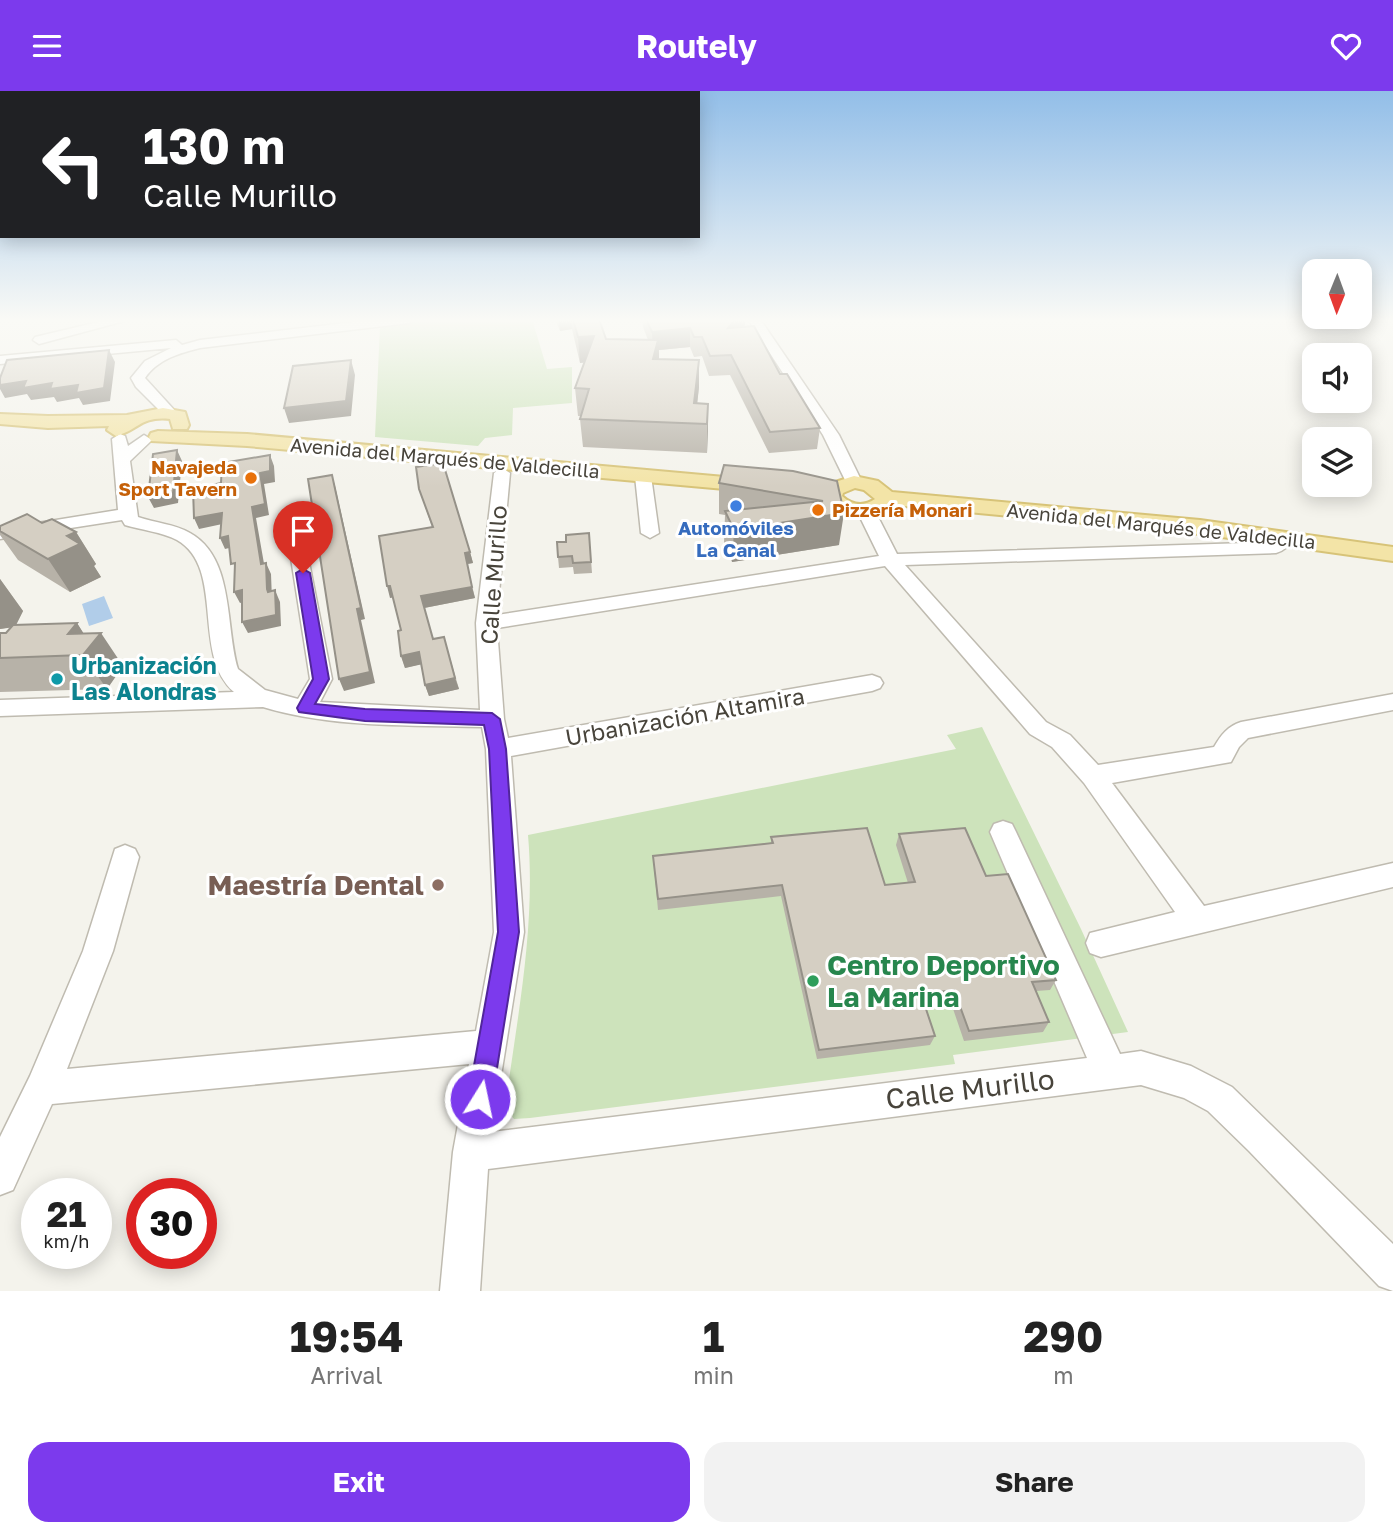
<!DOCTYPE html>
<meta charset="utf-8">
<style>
:root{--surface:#fff;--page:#f2f2f2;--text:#222;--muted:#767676;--accent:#7c3aed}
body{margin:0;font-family:"Golos Text",sans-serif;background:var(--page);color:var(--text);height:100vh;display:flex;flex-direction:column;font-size:26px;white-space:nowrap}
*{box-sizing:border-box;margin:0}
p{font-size:23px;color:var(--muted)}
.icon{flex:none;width:38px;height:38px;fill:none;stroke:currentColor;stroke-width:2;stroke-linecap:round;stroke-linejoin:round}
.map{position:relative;height:1200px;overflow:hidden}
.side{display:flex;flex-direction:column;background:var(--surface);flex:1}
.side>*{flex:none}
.banner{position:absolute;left:0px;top:0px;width:700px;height:147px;box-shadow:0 4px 18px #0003;background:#202124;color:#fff;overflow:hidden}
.needle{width:46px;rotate:181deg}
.fabs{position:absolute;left:1302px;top:168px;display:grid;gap:14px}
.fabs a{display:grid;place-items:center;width:70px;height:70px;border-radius:14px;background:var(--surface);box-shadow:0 4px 18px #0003;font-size:35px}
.speed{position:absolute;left:21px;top:1087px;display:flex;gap:14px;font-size:35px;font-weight:700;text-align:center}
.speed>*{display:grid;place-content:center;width:91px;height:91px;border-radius:50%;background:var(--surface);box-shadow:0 4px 18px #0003;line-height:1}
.speed small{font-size:18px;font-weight:400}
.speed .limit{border:10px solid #d22;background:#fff;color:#111}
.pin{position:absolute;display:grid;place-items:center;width:60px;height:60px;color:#fff;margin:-72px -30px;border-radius:50% 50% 50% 0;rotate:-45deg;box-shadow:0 0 7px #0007}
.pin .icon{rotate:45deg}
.me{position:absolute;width:77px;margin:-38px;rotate:10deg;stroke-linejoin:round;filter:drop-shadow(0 0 5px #0008)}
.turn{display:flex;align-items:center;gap:24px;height:147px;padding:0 28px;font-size:32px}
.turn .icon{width:91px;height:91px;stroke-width:2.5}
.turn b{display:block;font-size:49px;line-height:60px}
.eta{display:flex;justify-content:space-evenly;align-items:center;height:119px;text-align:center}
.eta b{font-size:42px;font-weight:700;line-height:49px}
.button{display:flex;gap:14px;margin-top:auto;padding:14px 28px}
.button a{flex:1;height:80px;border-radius:21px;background:var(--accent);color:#fff;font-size:28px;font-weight:700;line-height:80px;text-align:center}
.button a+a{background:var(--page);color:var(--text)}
header{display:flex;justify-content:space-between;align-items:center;height:91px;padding:0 28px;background:var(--accent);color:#fff;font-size:32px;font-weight:700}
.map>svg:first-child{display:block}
.green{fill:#cde3bb}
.water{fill:#b1cde9}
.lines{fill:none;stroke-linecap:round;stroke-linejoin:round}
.minor-casing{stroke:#bfbbb0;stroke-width:3}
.major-casing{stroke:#d7c378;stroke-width:4}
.minor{fill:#fff;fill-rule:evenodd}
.major{fill:#f3e4a7;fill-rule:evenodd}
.wall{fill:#b7b2a8}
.shaded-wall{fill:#959188}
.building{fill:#d5cfc3;stroke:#959188;stroke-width:2}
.route{fill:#7c3aed;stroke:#51269a;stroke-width:2}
.food-dot{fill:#e8710a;stroke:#fff;stroke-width:2.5}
.shop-dot{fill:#3f7fe0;stroke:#fff;stroke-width:2.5}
.culture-dot{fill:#0f9aa8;stroke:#fff;stroke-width:2.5}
.education-dot{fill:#8d6e63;stroke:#fff;stroke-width:2.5}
.leisure-dot{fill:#2e9e5b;stroke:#fff;stroke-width:2.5}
.labels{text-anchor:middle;stroke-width:6;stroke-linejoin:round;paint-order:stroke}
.far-street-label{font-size:19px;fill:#48443b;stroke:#fff}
.far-food-label{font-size:19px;font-weight:bold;fill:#c56008;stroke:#fff;text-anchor:end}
.far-shop-label{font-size:19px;font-weight:bold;fill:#366cbe;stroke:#fff}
.street-label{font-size:23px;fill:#48443b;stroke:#fff}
.culture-label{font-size:23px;font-weight:bold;fill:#0d838f;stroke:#fff;text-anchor:start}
.near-education-label{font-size:28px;font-weight:bold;fill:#785e54;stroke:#fff;text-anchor:end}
.near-leisure-label{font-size:28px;font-weight:bold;fill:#27864d;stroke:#fff;text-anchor:start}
.near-street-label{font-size:28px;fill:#48443b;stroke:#fff}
</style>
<header><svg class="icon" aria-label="menu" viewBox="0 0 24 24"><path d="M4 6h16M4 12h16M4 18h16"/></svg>Routely<svg class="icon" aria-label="heart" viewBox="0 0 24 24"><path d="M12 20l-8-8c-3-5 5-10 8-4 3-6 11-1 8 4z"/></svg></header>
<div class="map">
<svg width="1393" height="1200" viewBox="0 0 1393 1200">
<rect width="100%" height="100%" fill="#f4f3ec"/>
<!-- green -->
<path class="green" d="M450,228H532L547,278L572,276V312L513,317L512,344L485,347L478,355L375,346L380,235Z
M982,636L1081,838L1128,941L953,964L955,973L530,1027L514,1028L505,1017C517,927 536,835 528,744L956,658L947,644Z"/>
<!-- water -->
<path class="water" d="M104,505L113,527L89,535L82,513Z"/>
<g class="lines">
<!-- minor casing -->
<g class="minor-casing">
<path id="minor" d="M111,228H132L39,253L33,249L35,246Z
M379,228H415L409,232L200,257C180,262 158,268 145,287L177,322L170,326L165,325L136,296L131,287L145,270L171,257L0,273V265L176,249L182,254L200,249Z
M748,228H760L839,344L862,391L860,395H848L846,391L823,344Z
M120,343L125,345L128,355L144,344L152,349L130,370L138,426C155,432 175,433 190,442C235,467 225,536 238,578L265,599L298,608L310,588L285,429L294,424L300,425L332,588L320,611L480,619L476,532L494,382L502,377L510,382L497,524L879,465L857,420L866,415L875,420L897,463L1246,452L1271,451L1278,444H1290L1293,448C1288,455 1284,460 1276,462L905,474L1046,631L1070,644L1098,674L1214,656C1221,644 1228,635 1241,631L1393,603V619L1248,647L1239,656L1231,671L1112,692L1204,815L1393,772V796L1101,866L1090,862L1086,852L1090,842L1175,821L1084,692L1052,656L1030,643L885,475L497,537L504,628L508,647L872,584L880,587L883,592L880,597L872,600L511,665L524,841L492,1041L1087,967L990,741L994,733L1003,730L1012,733L1016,741L1120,963L1141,960L1191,975L1232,996L1393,1153V1200L1379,1195L1249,1060L1208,1020L1184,1007L1141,994L488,1078L480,1200H440L453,1061L469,973L52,1013L13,1099L0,1104V1046L30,985L83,860L115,758L125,754L135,758L139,766L113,860L67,978L476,940L494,841L486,658L482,636C410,634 332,637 263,616L0,625V609L234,601C191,564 226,477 177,449C162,441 141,439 125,434L122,429L0,448V438L118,419L112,348Z
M643,380L651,385L659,442L650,447L641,442L635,385Z"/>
</g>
<!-- major casing -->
<g class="major-casing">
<path id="major" d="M163,317L185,321L189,334L187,338H173L170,328C140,325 139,339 116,345L107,339L109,335L48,337L0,333V323L48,325L127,324Z
M158,340L247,343L758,389L765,391L768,395L765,399L758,401L247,355L151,350L149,346L151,342Z
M854,385L878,390L892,401L1200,429L1393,456V470L1200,443L894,414C873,433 837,429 820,406L826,394ZM855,397L864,399L875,408C863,416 852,414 842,405L843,402Z"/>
</g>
<!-- minor -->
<use href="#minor" class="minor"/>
<!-- major -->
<use href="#major" class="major"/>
</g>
<!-- wall -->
<path class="wall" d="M555,228H599L606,248L648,249L643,236L642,228H745V234L743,236L820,337L817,358L769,362L730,284L709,285L702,265L694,266L690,256L659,259V268L699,296L697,312L708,313L707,362L583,356L580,328V325H578L575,297L585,271L580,272L572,238L560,240Z
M837,390L839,454L732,471L724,452L725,424L719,423V392Z
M419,398L470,461L473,472L467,473L475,507L424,517L433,548L444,546L459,598L429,605L425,594L421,573L405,577L401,565V539L393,506L390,507L432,436Z
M0,435L76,441L96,473L94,475L101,486L70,501L18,469L0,444Z
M589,442L592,482L574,483L573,476L559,477L558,466L566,451Z
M0,488L23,520L16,534L77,532L83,542L123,575L107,598L0,601V542H6L11,536L0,538Z
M899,743L986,785L1056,889L1050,899L1036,900L1049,931L1043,941L964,950L950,909L924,912L935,945L930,954L817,968L781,805L658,819L654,776L771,753V746L885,794L908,792L896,754Z"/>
<!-- shaded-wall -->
<path class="shaded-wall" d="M559,228H571L572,238L560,240Z
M735,228H745V234L727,256L728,237Z
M690,237V256L659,259V275L654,294L652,241Z
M594,245L597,270L580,272L578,246Z
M109,259L115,271L110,310L83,314L79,307L57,311L54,306L31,309L27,303L5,307L0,298V294L26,290L78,294Z
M351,269L355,284L351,325L289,332L284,317Z
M699,269V296L695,333L694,312Z
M708,313V340L707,362V333Z
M177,359L182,370L178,412L154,417L148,406Z
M270,364L274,375L275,391L264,393L269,424L256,427L266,484L261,473L252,416L260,382Z
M332,384L335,395L365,528L361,529L375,592L344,600L339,588Z
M222,422L227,432L199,438L194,427Z
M844,422L839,454L732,471L734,439Z
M76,441L96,473L94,475L101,486L70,501L48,468L67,445Z
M228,445L233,456L225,458L220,447Z
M470,461L473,472L467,473L465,462Z
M266,472L271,483L272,509L267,498Z
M0,488L23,520L15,536L0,538Z
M387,495H390L394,506L390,507Z
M472,496L475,507L424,517L421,505Z
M242,499L248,510L240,512L234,501Z
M275,499L280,511L281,535L248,542L242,531Z
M77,532L91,554L101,542L123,575L107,598L68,543Z
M419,561L423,573L405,577L401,565Z
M455,587L459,598L429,605L425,594Z"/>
<!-- building -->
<path class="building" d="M573,228H599L606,248L658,249L653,268L699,269L694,312L708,313L707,333L580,328L589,298L575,297L594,245L578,246Z
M646,228H735L728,237L754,235L780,283H787L820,337L770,341L731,264L710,265L702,246H694L690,237L652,241Z
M109,259L104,297L76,302L78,294L50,298L52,292L23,297L26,290L0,294V287L7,269Z
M351,269L346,310L284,317L293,275Z
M177,359L173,402L148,406L153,363Z
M270,364V380L260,382L265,413L252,416L261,473L266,472L267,498L268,501L275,499L276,524L242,531V499L234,501L235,472L231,473L228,445L220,447L222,422L194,427L193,398L221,392L222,372Z
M443,372L470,461L465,462L472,496L421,505L433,548L444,546L455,587L425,594L419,561L401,565L398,540L401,539L390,495H387L379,445L433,436L419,398L416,376Z
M724,374L793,380L837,390L844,422L734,439L725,420L823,410L719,392Z
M332,384L361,517L357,518L370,581L339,588L308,388Z
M27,423L42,432L52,428L76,441L67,445L80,453L48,468L0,440V435Z
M589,442L591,471L573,472L572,465L558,466L557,451H566V444Z
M77,532L68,543L101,542L83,564L0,567V542H6L13,534Z
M867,737L885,794L915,791L899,743L965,737L986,785L1008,783L1056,889L1032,891L1049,931L969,940L954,899L921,903L935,945L819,959L782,794L658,808L653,765L773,752L771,746Z"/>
<!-- sky -->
<linearGradient id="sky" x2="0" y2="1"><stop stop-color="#92bee8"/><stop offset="0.58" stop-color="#fafaf6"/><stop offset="1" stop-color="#fafaf6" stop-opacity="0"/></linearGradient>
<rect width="1393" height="396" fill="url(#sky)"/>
<!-- route -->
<path class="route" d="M303,478L310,482L329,588L315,613L365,618L492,622L500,628L506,658L519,841L492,1008L488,1017L480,1020L471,1017L468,1008L498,841L489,658L484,634L365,630L299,621L297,617L313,588L296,482Z"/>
<!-- markers -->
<g class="food-dot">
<circle cx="251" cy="387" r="7"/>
<circle cx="818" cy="419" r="7"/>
</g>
<circle class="shop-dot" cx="736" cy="415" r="7"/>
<circle class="culture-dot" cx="57" cy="588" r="7"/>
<circle class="education-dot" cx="438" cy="794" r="7"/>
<circle class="leisure-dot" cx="813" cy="890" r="7"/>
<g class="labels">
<!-- far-street labels -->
<g class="far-street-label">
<text transform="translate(445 367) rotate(5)" y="7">Avenida del Marqués de Valdecilla</text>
<text transform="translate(1161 435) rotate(6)" y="7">Avenida del Marqués de Valdecilla</text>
</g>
<!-- far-food labels -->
<g class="far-food-label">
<text x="237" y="383">Navajeda<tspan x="237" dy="22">Sport Tavern</tspan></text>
<text x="832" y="426" text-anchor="start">Pizzería Monari</text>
</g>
<!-- far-shop labels -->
<g class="far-shop-label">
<text x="736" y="444">Automóviles<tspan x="736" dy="22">La Canal</tspan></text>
</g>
<!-- street labels -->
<g class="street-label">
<text transform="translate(494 484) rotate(-86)" y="8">Calle Murillo</text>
<text transform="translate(685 626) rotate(-10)" y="8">Urbanización Altamira</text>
</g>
<!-- culture labels -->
<g class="culture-label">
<text x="71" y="583">Urbanización<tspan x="71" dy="26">Las Alondras</tspan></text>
</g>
<!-- near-education labels -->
<g class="near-education-label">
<text x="424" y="804">Maestría Dental</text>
</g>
<!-- near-leisure labels -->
<g class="near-leisure-label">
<text x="827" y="884">Centro Deportivo<tspan x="827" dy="32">La Marina</tspan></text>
</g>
<!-- near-street labels -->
<g class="near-street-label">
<text transform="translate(970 998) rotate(-7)" y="10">Calle Murillo</text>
</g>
</g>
</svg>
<div class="fabs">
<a><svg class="needle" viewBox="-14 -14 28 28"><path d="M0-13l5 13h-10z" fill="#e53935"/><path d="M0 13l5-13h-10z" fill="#767676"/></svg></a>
<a><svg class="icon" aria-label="sound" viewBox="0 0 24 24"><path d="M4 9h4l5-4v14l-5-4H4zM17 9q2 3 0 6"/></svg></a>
<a><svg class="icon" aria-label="layers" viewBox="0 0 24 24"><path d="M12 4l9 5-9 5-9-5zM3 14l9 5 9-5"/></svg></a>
</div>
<div class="speed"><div>21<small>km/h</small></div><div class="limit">30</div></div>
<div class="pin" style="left:303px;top:482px;background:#d93025"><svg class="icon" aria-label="arrive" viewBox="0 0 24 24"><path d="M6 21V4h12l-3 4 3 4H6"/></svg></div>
<svg class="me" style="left:480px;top:1008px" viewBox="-20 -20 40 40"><circle r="17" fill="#7c3aed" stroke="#fff" stroke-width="3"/><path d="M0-11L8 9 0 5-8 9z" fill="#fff"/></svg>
<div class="banner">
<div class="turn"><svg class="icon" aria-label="left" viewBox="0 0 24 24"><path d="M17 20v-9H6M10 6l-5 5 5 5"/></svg><div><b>130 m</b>Calle Murillo</div></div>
</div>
</div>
<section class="side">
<div class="eta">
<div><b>19:54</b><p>Arrival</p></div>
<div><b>1</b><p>min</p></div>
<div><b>290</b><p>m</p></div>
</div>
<div class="button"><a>Exit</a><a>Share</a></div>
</section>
